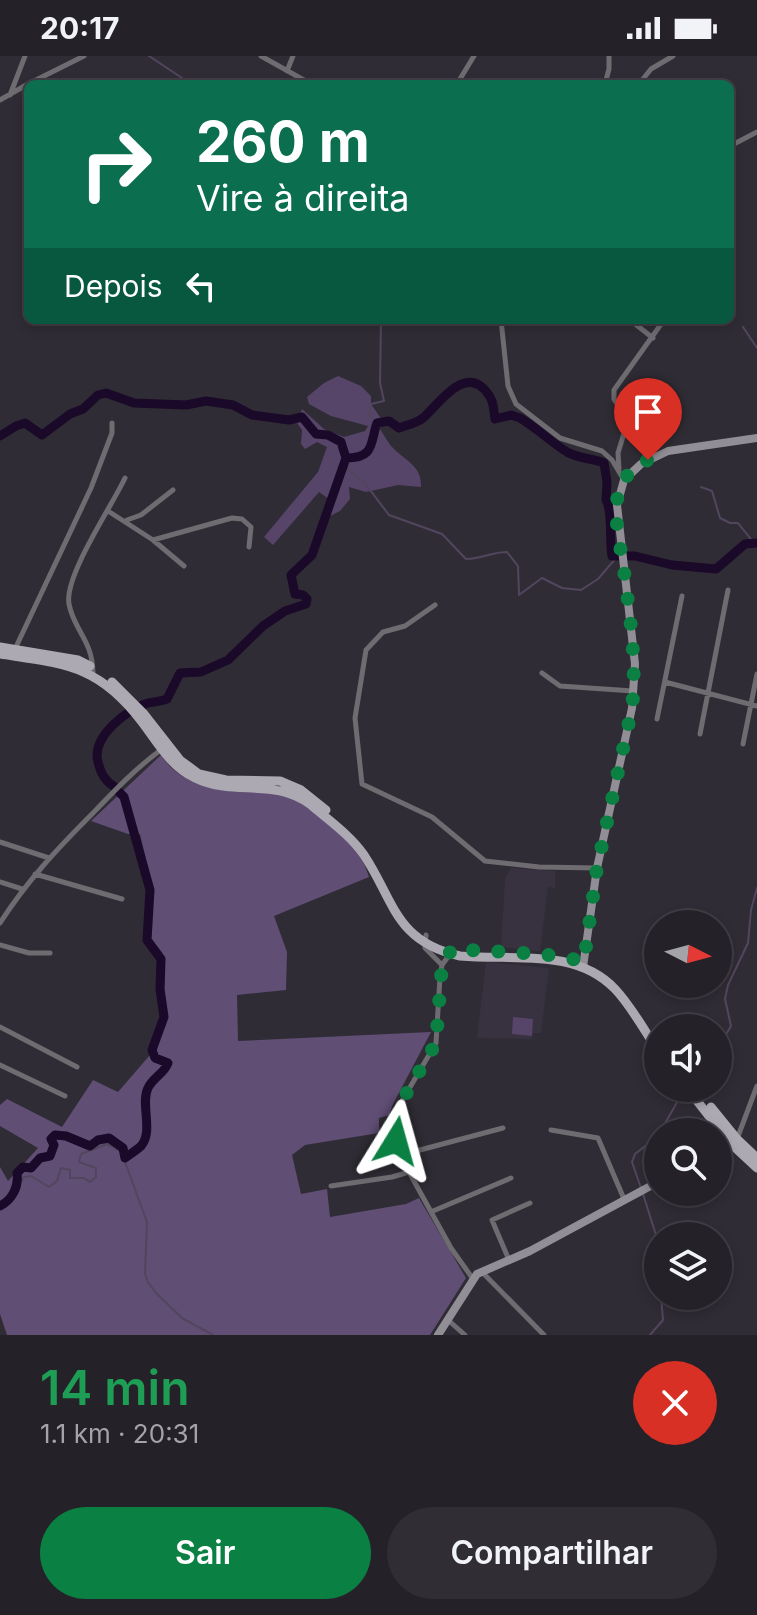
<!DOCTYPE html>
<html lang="pt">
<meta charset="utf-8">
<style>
:root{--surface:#242128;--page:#302e34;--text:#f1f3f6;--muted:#a3a3a8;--line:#413e45;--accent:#0b8043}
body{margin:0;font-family:Inter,sans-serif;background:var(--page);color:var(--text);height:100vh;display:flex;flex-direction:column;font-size:30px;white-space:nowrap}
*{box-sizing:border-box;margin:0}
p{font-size:26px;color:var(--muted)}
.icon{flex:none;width:44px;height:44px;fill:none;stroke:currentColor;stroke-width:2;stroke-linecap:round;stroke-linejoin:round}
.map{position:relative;height:1279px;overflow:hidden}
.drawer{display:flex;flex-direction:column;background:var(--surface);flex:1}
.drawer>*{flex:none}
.hud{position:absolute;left:24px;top:24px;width:710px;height:244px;border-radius:12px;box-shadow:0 4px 12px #0003,0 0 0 2px var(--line);background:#0b6e4f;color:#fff;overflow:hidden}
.needle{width:52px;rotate:96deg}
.tools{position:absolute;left:644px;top:854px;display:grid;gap:16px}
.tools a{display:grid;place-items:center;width:88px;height:88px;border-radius:50%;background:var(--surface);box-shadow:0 4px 12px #0003,0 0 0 2px var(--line);font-size:40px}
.pin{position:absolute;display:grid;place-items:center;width:68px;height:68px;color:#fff;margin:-82px -34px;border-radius:50% 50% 50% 0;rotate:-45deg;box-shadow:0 0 8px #0007}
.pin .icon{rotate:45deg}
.me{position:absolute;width:88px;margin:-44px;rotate:8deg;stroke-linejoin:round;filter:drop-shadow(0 0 6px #0008)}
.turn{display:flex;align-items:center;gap:28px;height:168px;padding:0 40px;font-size:36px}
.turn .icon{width:104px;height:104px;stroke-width:2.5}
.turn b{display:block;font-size:56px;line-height:68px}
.then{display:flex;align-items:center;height:76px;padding:0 40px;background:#0003;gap:16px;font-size:30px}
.round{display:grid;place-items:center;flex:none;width:84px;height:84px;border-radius:42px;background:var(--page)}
.overview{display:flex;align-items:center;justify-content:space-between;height:136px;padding:0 40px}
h1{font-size:48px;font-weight:600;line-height:60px;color:#1e9e55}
.cta{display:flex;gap:16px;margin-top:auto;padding:16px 40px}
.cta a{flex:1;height:92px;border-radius:48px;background:var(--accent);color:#fff;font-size:32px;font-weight:600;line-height:92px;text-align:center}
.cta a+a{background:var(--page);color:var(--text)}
.status{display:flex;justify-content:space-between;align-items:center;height:56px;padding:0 40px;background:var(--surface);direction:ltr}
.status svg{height:22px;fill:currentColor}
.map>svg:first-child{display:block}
.built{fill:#383140}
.green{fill:#564569}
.forest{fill:#604e75}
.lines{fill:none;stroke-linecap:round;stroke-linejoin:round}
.stream{stroke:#52465e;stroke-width:2}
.river{stroke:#1a0929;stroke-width:9}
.minor{stroke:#6e6c70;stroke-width:5}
.secondary{stroke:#918e96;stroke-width:8}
.primary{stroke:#ada9b2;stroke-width:9}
.route{stroke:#0b8043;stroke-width:14;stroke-dasharray:0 25.2}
</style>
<div class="status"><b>20:17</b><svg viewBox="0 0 49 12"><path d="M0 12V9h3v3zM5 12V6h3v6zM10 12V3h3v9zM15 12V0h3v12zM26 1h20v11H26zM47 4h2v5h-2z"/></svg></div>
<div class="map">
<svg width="757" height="1279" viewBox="0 0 757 1279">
<rect width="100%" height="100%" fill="#302c35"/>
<!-- built -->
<path class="built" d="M511,812L555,815V832L548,831L540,895L501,891L505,822Z
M486,906L549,912L541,977H533L532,983L477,982Z"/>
<!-- green -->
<path class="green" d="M338,320L361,330L371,340V348L382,364L380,373C384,379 387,385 391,390C405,405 422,409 421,431L398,429L366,436L349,431L350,443L340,455L330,460L329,443L319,436L273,489L264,481L318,416L327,391L317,386L305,393L301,388L302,374L297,367L302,353L324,373L344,381L365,375L368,370L331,360L309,348L307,341L324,327Z
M513,961L533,963L532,980L512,978Z"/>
<!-- forest -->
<path class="forest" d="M161,699C180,728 213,735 246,736C256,736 268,734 277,736C298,740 342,777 356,794C362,801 366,812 369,821L274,860L287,896L286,934L237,939L238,985L431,976L392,1050L390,1059L379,1062V1077L305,1089L292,1099L301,1138L327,1133L330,1161L406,1148L419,1142L466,1222L430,1279H7L0,1258V1111L8,1125L38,1092L0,1070V1049L7,1043L62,1071L93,1024L118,1036L156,992L167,961L164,935L165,903L151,884L153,833L140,778H128L91,765Z"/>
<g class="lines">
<!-- stream -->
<path class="stream" d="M149,0L191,28
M743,271L757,292
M377,367L369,358L371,348L384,345L380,327L381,264
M342,413L352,416L364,426L389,459L442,478L466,503C481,503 492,496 507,496L518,510L519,539L542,522L562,532L581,534L598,523L616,502
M701,431L712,435L720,462L730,467H738L754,487
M718,992L731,970L725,943L728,929L748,887L751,854L757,832
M660,1076L683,1036
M641,1132L632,1106L635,1098L658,1080
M17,1133L24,1121L31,1120L49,1131L57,1125L61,1112L70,1114V1122H84L90,1126L96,1121V1112L79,1106L81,1098L107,1088L121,1095L147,1166L145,1218L148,1226L156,1237L182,1262L213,1279
M643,1138L656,1179L652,1205L658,1225
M650,1279L663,1264L661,1240"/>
<!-- river -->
<path class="river" d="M0,380L16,370L25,367L42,379L70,358L83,353L98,339L106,337L134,347L186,349L206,345L233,349L252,359L289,364L302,361L316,378L328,379L341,386L346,402C375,402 370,387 377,367L389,365L399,372C407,369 417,367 423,362C438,349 463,310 485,334C494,344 493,350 495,363L511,359L520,362C537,372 551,386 567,396C579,403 592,402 604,407L607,426L606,444C613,455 609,484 612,500H635L672,509L716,513L745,488L757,487
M115,731C105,725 101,718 98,706C91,681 127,653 148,647C155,646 161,645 167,643L180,617L201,616L228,604L263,570L285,555L306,548L307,543L303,539L295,538L291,519L312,499L346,402
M0,1150C12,1144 19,1131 17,1117L23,1111L31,1112L40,1102L50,1100L54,1089L51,1083L55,1079L66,1080L90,1090L98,1084L109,1082L123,1092L125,1102C130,1098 137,1094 141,1090C154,1075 140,1048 148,1032C153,1021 164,1018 168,1007L155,1002L152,994L164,961L160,933L161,903L147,884L150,834L124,741L119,736"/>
<!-- minor -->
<path class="minor" d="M261,0L311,28
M287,15L293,0
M28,28L84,0
M457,28L474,0
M605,28L609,13V0
M639,28L651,13L673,0
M10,39L25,0
M0,44L28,28
M732,89L757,76
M501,264L508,330L516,348L560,382L602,395L612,404L624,424
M630,264L653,282
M619,413L618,397L628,364L614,343V334L664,264
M108,455L153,484L232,462L242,463L251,471L249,491
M127,464L141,459L173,434
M153,484L184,510
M435,549L405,570L383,576L366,594L355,662L362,728L432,761L485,805L539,811L597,812
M15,593L91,432L112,377V367
M542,617L560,630L633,635
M93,618C93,584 74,575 69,548C64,520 112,450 125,422
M665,626L757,650
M657,663L682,540
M700,678L728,534
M743,688L757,618
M0,786L49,802
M35,818L122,843
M0,826L22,833
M0,867C27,825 57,793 93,757C115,734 136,712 162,693
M426,879L425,892L442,909
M0,889L29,897H50
M450,898L442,909L440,921L436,987L399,1050L394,1076L399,1095L409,1116L451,1192L473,1223
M0,971L77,1011
M0,1009L65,1040
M551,1074L598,1082L624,1143
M737,1083L757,1030
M401,1099L503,1072
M331,1130L392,1121L409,1116
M433,1155L511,1122
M509,1204L492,1164L530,1147
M481,1215L544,1279
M448,1264L465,1279"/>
<!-- secondary -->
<path class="secondary" d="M583,911L597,812L632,652L635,608L617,449L624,424L641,408L668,395L757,382
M718,1093L733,1085
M438,1279L477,1218L530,1195L658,1126"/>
<!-- primary -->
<path class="primary" d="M0,591L78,604L90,610
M0,598C66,608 99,609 142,666C158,687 170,710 195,722C234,741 274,721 311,749C329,764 351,780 364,799C394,844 395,886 460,900C512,905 575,891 615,933C632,951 644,974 658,995
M112,626L144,658L180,704L199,718L226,724L280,725L301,734L326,754
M687,1032L730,1087L757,1112
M711,1051L737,1083L757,1102"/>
</g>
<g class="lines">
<!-- route -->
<path class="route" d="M396,1085L395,1069L399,1050L436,987L442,909L452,893L542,898L584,905L597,812L632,652C637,606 630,561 624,515C621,491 612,459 619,435C624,419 635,411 648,404"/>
</g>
</svg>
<div class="tools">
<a><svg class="needle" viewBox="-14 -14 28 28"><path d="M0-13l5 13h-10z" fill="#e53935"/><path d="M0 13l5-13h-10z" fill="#a3a3a8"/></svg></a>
<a><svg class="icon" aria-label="sound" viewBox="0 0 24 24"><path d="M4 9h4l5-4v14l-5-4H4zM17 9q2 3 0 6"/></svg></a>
<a><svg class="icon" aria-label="search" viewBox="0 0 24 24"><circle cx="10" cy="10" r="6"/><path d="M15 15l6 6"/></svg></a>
<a><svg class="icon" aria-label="layers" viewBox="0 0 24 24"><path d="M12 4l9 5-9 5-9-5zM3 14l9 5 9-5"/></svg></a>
</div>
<div class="pin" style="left:648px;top:404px;background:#d93025"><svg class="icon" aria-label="arrive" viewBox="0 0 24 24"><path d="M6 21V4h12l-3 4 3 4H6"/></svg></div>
<svg class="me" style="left:396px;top:1085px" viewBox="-20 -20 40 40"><path d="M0-17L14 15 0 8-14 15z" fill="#0b8043" stroke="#fff" stroke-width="4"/></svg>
<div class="hud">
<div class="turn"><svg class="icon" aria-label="right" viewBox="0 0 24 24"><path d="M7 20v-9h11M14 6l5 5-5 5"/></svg><div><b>260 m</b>Vire à direita</div></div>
<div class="then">Depois<svg class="icon" aria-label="left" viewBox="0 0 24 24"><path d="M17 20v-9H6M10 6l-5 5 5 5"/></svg></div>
</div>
</div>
<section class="drawer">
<div class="overview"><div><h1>14 min</h1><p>1.1 km · 20:31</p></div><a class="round" style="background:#d93025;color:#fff"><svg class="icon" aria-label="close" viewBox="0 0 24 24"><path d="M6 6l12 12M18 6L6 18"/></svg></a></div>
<div class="cta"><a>Sair</a><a>Compartilhar</a></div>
</section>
